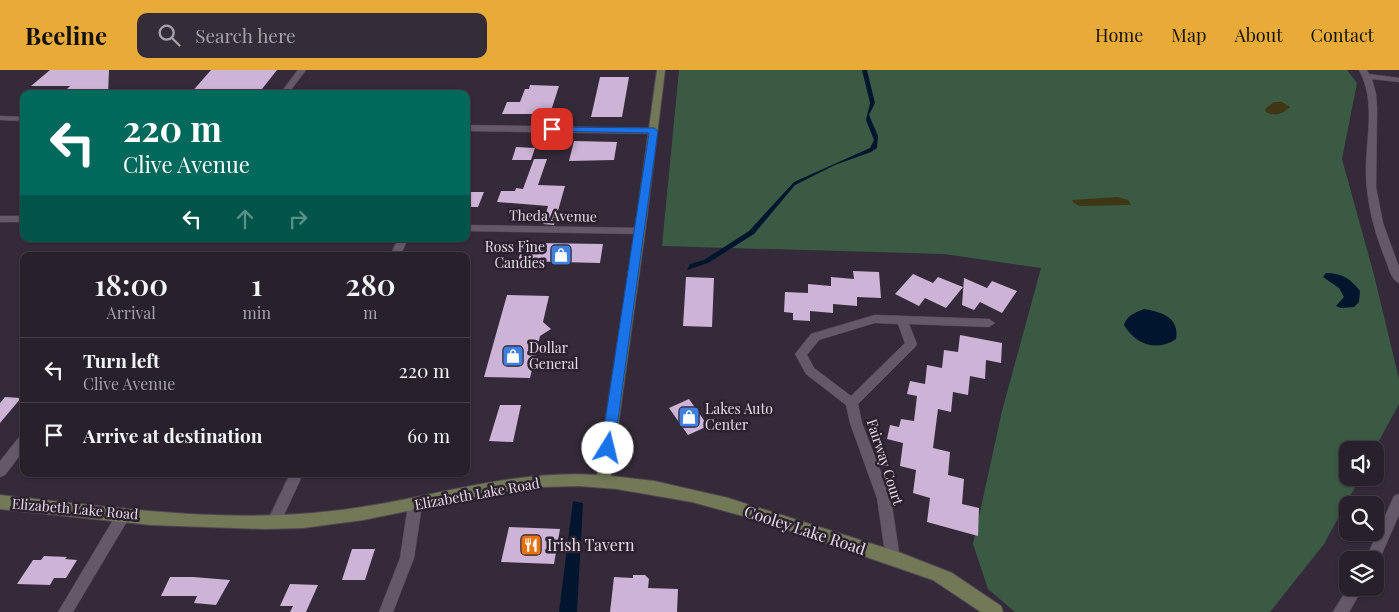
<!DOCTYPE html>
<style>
:root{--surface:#28202b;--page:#342d37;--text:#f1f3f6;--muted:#a5a3a9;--line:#443e47;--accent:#e8ab37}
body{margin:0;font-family:"Playfair Display",serif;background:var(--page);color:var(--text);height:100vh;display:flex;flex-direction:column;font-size:19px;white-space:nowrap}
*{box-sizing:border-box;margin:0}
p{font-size:16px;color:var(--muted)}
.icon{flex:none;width:28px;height:28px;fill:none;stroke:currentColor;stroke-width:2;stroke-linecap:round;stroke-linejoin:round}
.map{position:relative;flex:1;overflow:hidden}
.panel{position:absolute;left:20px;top:182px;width:450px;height:225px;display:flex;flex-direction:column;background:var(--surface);border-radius:10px;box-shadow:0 1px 4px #0004,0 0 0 1px var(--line)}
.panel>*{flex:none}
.banner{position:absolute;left:20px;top:20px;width:450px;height:152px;border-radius:10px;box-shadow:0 1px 4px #0004,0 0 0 1px var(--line);background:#00695c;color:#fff;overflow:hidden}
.tools{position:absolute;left:1339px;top:371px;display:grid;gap:10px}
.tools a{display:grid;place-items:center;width:45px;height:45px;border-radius:10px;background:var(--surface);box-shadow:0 1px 4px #0004,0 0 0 1px var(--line);font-size:25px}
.pin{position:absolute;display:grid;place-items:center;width:42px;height:42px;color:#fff;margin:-21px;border-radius:10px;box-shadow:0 2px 8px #0006}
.me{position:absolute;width:55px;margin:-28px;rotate:9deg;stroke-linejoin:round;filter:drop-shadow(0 0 4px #0008)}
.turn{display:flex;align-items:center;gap:18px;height:105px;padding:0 20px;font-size:22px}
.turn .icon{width:65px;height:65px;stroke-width:2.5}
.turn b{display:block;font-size:35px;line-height:42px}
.lanes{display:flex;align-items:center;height:48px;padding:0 20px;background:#0003;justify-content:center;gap:25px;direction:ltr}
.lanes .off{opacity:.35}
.eta{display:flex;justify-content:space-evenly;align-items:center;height:85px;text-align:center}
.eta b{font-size:30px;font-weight:600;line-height:35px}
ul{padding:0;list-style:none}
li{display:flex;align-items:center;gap:15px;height:65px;padding:0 20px;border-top:1px solid var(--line)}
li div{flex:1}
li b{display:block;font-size:19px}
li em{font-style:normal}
header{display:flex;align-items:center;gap:30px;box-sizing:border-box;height:70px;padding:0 25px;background:var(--accent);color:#111}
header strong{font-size:24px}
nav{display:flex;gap:28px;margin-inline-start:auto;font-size:18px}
.search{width:350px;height:45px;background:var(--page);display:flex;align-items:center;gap:12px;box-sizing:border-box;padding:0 18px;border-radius:10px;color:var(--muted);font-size:19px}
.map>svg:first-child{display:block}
.green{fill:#3a5a44}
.sand{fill:#3f3616}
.water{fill:#01162e}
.building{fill:#cdb3d6}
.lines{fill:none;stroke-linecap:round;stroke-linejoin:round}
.street-casing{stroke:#514854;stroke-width:1}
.secondary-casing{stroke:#514854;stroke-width:2}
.street{fill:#645969;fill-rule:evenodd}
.secondary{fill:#737956;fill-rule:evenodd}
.route{fill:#1a73e8;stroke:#114b97}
.labels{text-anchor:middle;stroke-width:5;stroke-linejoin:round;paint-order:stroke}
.street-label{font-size:14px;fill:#e4dde7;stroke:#2b212f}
.poi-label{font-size:14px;fill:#e4dde7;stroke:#2b212f;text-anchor:start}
.near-street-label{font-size:16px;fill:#e4dde7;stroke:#2b212f}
.near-poi-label{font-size:16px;fill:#e4dde7;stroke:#2b212f;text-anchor:start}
</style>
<header>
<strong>Beeline</strong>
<div class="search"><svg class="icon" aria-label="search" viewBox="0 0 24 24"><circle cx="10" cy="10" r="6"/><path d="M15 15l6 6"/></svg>Search here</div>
<nav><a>Home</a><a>Map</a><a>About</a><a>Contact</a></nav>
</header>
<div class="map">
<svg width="1399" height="542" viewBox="0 0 1399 542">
<rect width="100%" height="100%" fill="#352a39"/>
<!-- green -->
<path class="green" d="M679,0H1347L1357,13L1342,89L1374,205L1399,309V334L1374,380H1348V408H1360L1324,474L1270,542H1015L988,519L973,474L1002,341L1041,198L944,184L662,176Z"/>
<!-- sand -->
<path class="sand" d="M1274,32H1282L1290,37C1283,44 1275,47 1266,42L1265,39Z
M1117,127L1128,130L1131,135L1080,136L1074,133L1072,130Z"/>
<!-- water -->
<path class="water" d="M862,0H867L875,33L869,45L878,66L877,78L871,82L835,95L795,115L754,164L708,193L687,200L690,194L704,190L749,161L794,112L870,78L874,70L866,50L870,33Z
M1326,203C1342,203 1351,209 1360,221L1359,232L1354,237L1341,238L1336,236L1344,227L1339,218L1323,207Z
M1144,239C1161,242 1180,247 1176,269C1157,282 1136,275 1124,255C1126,246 1136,242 1144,239Z
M573,431L583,433L577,542H559Z"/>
<!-- building -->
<path class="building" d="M50,0H109L108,24H62L70,16H31Z
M211,0H277L258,24L208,22L206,24H190Z
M600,7H629L622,47H591Z
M530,15L559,16L550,44H502L507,32H520L525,19H529Z
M574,71L617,72L614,90L569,91Z
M516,77L535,78L531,90H512Z
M534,89H547L538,115L565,116L554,155L543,154L548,136L497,132L501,121H515L516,118L523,119Z
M466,122H484L478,137H466Z
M539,173L603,174L600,193L518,191L522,178H537Z
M853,201L879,202L881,228L857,227V236L833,234V243L810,241V251L793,250V243L784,242L785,222L808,223V214L831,216V207L854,209Z
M913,204L933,213L938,207L963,217L946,238L925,228L919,236L895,224Z
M686,207L714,208L712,257L683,256Z
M964,208L987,218L992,211L1017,221L1002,243L980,232L974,240L962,235Z
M507,225L549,226L543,252L551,259L540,266L530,308L484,307Z
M960,265L1002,273L1001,293L986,290L985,309L970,306L968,325L953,322L951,342L938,339L933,378L950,382L948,405L964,409L962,434L979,438L978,466L927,452L930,428L913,423L916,400L900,396L903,373L887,369L890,355L899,357L901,349L914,351L917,326L907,324L910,311L925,314L927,295L942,298L944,280L958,282Z
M5,327L21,328L0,353V333Z
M689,329L708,356L688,365L669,338Z
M500,335H521L513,372L489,371Z
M509,457L560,459L554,494L501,492Z
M352,479H375L365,510H342Z
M44,486L67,487L65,489L77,490L66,508H54L50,515L17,514L33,490H41Z
M633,505H645L649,509L648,518L678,519L677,542H610L614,507L633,508Z
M170,507H193L230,510L216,535L194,533L197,526H161Z
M290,514L318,515L306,542H290L293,536H280Z"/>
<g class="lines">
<!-- street casing -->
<g class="street-casing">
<path id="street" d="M298,0H306L288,24H280Z
M1359,0H1367L1369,4L1399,8V12L1372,9L1376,24L1377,39L1376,117L1383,153L1399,197V213C1391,210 1389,198 1386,191C1375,164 1367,135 1366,105C1365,70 1377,33 1359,0Z
M0,46L24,47V51L0,50Z
M466,55L654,58L658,61L654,64L466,61Z
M0,146H24V152H0Z
M466,155L640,158L645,161L640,164L466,161Z
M398,169H408L400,186H390Z
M875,245L989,249L995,253L989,257L909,254L917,274L915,277L858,334L862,353L891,428L900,489L898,494L893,496L888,494L886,489L877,428L850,353L846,335L806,304L795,284L811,264ZM875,253L898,254L905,273L851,326L814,298L807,285L819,270Z
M24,365V380L5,405L0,407V391L20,366Z
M290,404H303L279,456L274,458L269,456L267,452Z
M1399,424V445L1377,495H1375V490H1365L1394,426Z
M415,429L420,431L422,435L414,488L393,542H379L400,488L408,435L410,431Z
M124,438L129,440L131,444L129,448L73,542H58L119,440Z
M1348,518H1363L1349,542H1333Z"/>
</g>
<!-- secondary casing -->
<g class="secondary-casing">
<path id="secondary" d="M657,0H665L645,161L611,406L654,411L728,428L901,483L952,503L1001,536L1003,542H981L933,510L765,452L692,432L617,419L579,416L541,417L481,426L363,450L303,458L265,459L151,455L0,439V425C110,437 221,454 332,441C421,432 506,399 597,405L635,161Z"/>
</g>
<!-- street -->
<use href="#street" class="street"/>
<!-- secondary -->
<use href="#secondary" class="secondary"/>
</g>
<!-- route -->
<path class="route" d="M549,57L654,58L658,61L614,378L608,383L601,378L649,63L552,61L548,59Z"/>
<!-- icons -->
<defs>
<g id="shop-square" transform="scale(1.125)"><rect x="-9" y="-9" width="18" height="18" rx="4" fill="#3f7fe0" stroke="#2b212f"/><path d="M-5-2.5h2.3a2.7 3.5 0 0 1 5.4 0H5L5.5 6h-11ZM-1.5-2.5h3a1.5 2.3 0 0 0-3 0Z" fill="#fff"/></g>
<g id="restaurant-square" transform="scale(1.125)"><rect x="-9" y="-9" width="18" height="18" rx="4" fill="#e8710a" stroke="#2b212f"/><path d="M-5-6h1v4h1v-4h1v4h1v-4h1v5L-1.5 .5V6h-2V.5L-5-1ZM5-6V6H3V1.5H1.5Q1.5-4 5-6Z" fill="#fff"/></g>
</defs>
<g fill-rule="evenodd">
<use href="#shop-square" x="561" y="185"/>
<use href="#shop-square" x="513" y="286"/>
<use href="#shop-square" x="689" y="347"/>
<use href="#restaurant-square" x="531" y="475"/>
</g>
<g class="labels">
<!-- street labels -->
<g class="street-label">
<text transform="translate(553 146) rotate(1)" y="5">Theda Avenue</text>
<text transform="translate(885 392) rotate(72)" y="5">Fairway Court</text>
<text transform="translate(477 424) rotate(-10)" y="5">Elizabeth Lake Road</text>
<text transform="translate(75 439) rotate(5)" y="5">Elizabeth Lake Road</text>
</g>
<!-- poi labels -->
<g class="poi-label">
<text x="545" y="182" text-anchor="end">Ross Fine<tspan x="545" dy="16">Candies</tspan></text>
<text x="529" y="283">Dollar<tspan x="529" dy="16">General</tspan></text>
<text x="705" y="344">Lakes Auto<tspan x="705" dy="16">Center</tspan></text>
</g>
<!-- near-street labels -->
<g class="near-street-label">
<text transform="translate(805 460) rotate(18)" y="6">Cooley Lake Road</text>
</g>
<!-- near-poi labels -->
<g class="near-poi-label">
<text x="547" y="481">Irish Tavern</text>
</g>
</g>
</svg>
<div class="tools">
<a><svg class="icon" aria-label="sound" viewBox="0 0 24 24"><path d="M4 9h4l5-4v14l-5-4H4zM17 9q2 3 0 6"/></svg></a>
<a><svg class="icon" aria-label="search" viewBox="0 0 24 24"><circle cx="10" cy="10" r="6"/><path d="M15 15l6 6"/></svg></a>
<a><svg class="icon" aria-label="layers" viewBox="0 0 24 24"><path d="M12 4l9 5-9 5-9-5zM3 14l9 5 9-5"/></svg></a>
</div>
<div class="pin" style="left:552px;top:59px;background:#d93025"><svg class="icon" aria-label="arrive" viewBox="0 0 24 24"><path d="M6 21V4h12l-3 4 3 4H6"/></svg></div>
<svg class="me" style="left:608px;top:378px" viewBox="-20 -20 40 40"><circle r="19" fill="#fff"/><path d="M0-13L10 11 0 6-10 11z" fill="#1a73e8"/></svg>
<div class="banner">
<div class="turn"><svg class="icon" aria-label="left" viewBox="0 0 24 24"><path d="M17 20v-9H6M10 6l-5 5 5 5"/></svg><div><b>220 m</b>Clive Avenue</div></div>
<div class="lanes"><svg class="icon" aria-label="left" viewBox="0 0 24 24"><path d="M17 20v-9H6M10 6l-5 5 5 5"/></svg><svg class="icon off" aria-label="ahead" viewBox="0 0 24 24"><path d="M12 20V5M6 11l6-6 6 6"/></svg><svg class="icon off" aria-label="right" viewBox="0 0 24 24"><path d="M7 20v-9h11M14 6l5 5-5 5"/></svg></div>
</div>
<section class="panel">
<div class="eta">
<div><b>18:00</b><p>Arrival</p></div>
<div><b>1</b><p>min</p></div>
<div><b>280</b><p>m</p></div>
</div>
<ul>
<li><svg class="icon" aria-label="left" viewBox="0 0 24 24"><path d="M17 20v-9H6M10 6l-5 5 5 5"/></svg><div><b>Turn left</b><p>Clive Avenue</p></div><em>220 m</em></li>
<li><svg class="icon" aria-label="arrive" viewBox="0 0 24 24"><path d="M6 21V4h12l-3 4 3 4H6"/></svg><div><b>Arrive at destination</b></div><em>60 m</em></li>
</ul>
</section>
</div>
